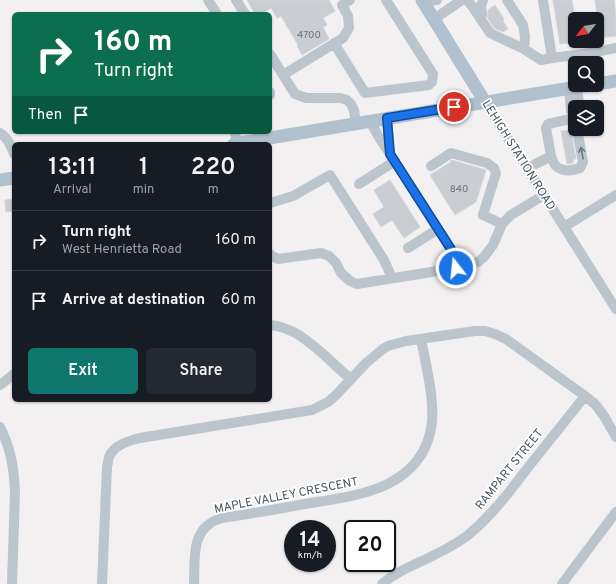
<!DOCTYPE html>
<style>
:root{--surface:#171b24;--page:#242831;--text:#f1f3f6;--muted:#9ea1a6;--line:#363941;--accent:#0f766e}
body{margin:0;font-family:Overpass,sans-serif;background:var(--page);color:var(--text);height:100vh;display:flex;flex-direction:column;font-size:15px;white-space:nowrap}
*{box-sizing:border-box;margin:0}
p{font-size:13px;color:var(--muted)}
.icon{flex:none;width:22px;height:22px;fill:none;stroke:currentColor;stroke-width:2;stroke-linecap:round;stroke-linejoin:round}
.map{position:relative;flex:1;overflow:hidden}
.details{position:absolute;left:12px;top:142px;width:260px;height:260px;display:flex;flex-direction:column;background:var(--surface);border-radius:6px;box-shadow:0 1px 3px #0004}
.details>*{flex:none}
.banner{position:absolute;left:12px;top:12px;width:260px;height:122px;border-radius:6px;box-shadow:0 1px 3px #0004;background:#0b6e4f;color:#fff;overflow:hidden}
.needle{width:26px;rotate:239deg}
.fabs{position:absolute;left:568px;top:12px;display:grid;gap:8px}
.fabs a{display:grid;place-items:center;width:36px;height:36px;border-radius:6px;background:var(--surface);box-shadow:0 1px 3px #0004;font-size:20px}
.speed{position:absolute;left:284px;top:520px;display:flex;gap:8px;font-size:20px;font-weight:700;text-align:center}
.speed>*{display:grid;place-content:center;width:52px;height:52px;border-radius:50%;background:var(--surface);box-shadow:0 1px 3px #0004;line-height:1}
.speed small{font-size:10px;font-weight:400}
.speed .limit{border:2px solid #111;border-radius:6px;background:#fff;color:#111}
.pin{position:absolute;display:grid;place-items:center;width:34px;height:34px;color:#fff;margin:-17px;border:2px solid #fff;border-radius:50%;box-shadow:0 1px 4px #0007}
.me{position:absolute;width:44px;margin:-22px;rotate:344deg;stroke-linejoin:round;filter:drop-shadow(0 0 3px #0008)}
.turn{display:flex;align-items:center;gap:14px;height:84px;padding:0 16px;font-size:18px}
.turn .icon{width:52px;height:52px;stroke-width:2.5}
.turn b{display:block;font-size:28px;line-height:34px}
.then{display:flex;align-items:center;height:38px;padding:0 16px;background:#0003;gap:8px;font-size:15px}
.eta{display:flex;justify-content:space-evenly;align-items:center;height:68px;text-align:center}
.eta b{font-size:24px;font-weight:600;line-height:28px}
.cta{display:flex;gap:8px;margin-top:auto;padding:8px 16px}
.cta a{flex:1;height:46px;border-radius:6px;background:var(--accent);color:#fff;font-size:16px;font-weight:600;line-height:46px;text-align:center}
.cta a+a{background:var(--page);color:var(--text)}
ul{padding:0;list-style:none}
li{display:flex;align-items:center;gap:12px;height:60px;padding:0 16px;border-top:1px solid var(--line)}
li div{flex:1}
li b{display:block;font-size:15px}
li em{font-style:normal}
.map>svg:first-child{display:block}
.building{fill:#cacdd2;stroke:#d4d6db}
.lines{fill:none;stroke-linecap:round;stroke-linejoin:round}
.minor{stroke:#bcc5cc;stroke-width:10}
.major{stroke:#b1c0ce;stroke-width:13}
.oneway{stroke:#6b767e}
.route-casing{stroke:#114b97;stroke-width:10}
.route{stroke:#1a73e8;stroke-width:7}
.labels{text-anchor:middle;stroke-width:3.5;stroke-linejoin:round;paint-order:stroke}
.number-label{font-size:10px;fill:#68727a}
.street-label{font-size:12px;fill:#48545d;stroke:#fff}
</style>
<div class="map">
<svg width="616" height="584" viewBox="0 0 616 584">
<rect width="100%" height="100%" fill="#f2f0f0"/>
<!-- building -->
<path class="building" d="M247,0H329L335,11L323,18L327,25L323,27L329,39L302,55L297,46L298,45L281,16L277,18L271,8L261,14H255Z
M553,0H572L575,17V42L560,44Z
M595,0H614L616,16V36L600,38Z
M495,5L504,19L503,21L508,29L503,32L494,28L487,17L488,14V10Z
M571,130L576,159H573V163L567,164L561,131Z
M452,160L486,170L476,202L455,215L430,175L451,162L450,161Z
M390,180L420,227L404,238L392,220L381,227L373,214L384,207L374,190Z
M14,199V211L6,212L5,200Z"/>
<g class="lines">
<!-- minor -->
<path class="minor" d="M208,0L217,14
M236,0L245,14
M350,0L342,5L348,16L349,28L343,38L283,75L295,94L306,98H340L347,100L351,104L354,110L356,124
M467,0L472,6L490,33L524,49
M507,0L523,25L525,37L524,49L541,60L552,58
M543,0L552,58L591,53L593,63
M423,2L437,0
M479,16L482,14L481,6L483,0
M434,19L462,0
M334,43L365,93L429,85L432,82L433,74L386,0
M591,53L616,48
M270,54L283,75
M577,87L579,103L578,107
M569,88L571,111L575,118
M270,92V95
M485,102L616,309
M387,118L390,154
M370,121L380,139L390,154L456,257V268
M235,132L237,144
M0,133C8,138 11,146 14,154
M551,156C552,159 553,162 555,165C562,172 572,171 580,168L583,162L577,129
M431,166L451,153L487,163L494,168L496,173L483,215L502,224
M528,168L551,156L546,128L548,124L575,118
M359,184L395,161
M270,203L293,196L330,175L384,260L392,278
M564,227L616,195
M408,248L438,229
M270,254L272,256L278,259L321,253L329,256L336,263L341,273L350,281L357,284L456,268L478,262L484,257L493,245L502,224L511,215L544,195
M270,325C292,327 307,340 323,354C332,362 341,371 351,379
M0,385L14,374
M0,427C11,449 14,468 15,493L12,584
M102,584L107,467C108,464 108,460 109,457C114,445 128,441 140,438L312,410L328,402L336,395L366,363L383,349L388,346L406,341L475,331H485L495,334L506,339L585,396L595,404L604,416L616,437
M194,584C195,558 190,527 222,518C250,514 278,509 305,504C355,496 419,490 431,429C436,403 426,366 421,339
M382,584C395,573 407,568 422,561C437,554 453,546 467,536C490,517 508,494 526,470C546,445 565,421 585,396
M562,584L616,512"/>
<!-- major -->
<path class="major" d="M422,0L485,102
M597,84L616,81
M234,144L589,85
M0,180L14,178"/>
</g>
<!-- one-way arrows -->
<defs><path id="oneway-shaft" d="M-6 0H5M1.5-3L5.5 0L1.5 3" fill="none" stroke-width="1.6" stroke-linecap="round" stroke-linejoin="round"/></defs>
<use class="oneway" href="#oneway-shaft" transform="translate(582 153) rotate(-100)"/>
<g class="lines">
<!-- route casing -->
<g class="route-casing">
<path id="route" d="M454,107L387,118L390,154L456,257V268"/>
</g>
<!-- route -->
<use href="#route" class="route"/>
</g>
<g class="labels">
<!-- number labels -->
<g class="number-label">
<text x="309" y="38">4700</text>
<text x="459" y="192">840</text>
</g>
<!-- street labels -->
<g class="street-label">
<text transform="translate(519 155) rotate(58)" y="4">LEHIGH STATION ROAD</text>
<text transform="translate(509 469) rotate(-51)" y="4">RAMPART STREET</text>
<text transform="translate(286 495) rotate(-11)" y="4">MAPLE VALLEY CRESCENT</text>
</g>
</g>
</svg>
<div class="fabs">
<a><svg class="needle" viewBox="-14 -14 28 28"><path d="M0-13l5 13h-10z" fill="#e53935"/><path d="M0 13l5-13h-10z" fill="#9ea1a6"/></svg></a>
<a><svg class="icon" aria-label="search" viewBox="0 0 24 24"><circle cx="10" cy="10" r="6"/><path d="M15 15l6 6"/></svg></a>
<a><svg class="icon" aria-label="layers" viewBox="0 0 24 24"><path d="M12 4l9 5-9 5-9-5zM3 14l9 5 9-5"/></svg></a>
</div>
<div class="speed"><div>14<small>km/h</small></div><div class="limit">20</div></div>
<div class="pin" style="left:454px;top:107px;background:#d93025"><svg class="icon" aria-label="arrive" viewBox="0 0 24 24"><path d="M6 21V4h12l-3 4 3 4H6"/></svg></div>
<svg class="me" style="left:456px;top:268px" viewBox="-20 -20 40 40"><circle r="17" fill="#1a73e8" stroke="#fff" stroke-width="3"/><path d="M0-11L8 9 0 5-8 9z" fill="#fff"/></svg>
<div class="banner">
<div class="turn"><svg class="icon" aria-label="right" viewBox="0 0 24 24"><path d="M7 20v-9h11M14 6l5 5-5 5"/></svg><div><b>160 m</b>Turn right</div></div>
<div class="then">Then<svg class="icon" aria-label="arrive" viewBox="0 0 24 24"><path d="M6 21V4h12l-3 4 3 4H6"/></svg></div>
</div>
<section class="details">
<div class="eta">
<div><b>13:11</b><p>Arrival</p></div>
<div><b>1</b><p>min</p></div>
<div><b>220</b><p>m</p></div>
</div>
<ul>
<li><svg class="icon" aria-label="right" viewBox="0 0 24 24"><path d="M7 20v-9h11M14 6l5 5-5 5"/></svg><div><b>Turn right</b><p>West Henrietta Road</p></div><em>160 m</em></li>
<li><svg class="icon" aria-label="arrive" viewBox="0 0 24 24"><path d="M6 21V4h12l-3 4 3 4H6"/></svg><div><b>Arrive at destination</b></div><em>60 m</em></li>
</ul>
<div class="cta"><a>Exit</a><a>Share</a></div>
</section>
</div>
